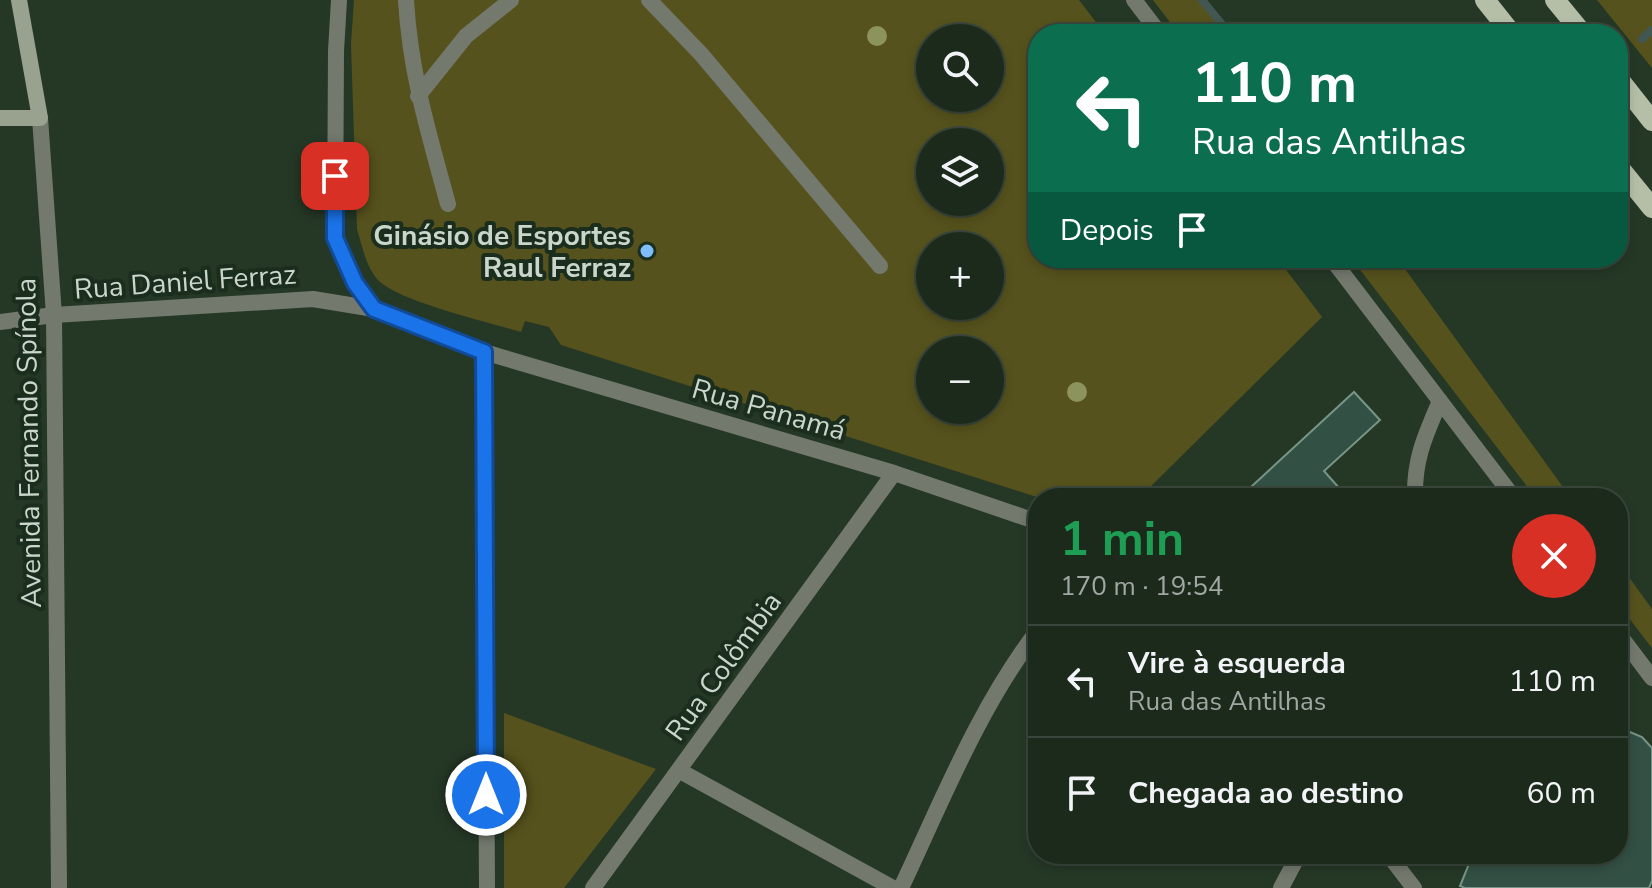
<!DOCTYPE html>
<html lang="pt">
<meta charset="utf-8">
<style>
:root{--surface:#1c2a1c;--page:#293629;--text:#f1f3f6;--muted:#a0a7a3;--line:#3a463b}
body{margin:0;font-family:"Nunito Sans",sans-serif;background:var(--page);color:var(--text);height:100vh;display:flex;flex-direction:column;font-size:30px;white-space:nowrap}
*{box-sizing:border-box;margin:0}
p{font-size:26px;color:var(--muted)}
.icon{flex:none;width:44px;height:44px;fill:none;stroke:currentColor;stroke-width:2;stroke-linecap:round;stroke-linejoin:round}
.map{position:relative;flex:1;overflow:hidden}
.drawer{position:absolute;left:1028px;top:488px;width:600px;height:376px;display:flex;flex-direction:column;background:var(--surface);border-radius:32px;box-shadow:0 4px 12px #0003,0 0 0 2px var(--line)}
.drawer>*{flex:none}
.top-card{position:absolute;left:1028px;top:24px;width:600px;height:244px;border-radius:32px;box-shadow:0 4px 12px #0003,0 0 0 2px var(--line);background:#0b6e4f;color:#fff;overflow:hidden}
.fabs{position:absolute;left:916px;top:24px;display:grid;gap:16px}
.fabs a{display:grid;place-items:center;width:88px;height:88px;border-radius:50%;background:var(--surface);box-shadow:0 4px 12px #0003,0 0 0 2px var(--line);font-size:40px}
.pin{position:absolute;display:grid;place-items:center;width:68px;height:68px;color:#fff;margin:-34px;border-radius:16px;box-shadow:0 4px 12px #0006}
.me{position:absolute;width:88px;margin:-44px;rotate:0deg;stroke-linejoin:round;filter:drop-shadow(0 0 6px #0008)}
.turn{display:flex;align-items:center;gap:28px;height:168px;padding:0 32px;font-size:36px}
.turn .icon{width:104px;height:104px;stroke-width:2.5}
.turn b{display:block;font-size:56px;line-height:68px}
.then{display:flex;align-items:center;height:76px;padding:0 32px;background:#0003;gap:16px;font-size:30px}
.round{display:grid;place-items:center;flex:none;width:84px;height:84px;border-radius:42px;background:var(--page)}
.overview{display:flex;align-items:center;justify-content:space-between;height:136px;padding:0 32px}
h1{font-size:48px;font-weight:700;line-height:60px;color:#1e9e55}
ul{padding:0;list-style:none}
li{display:flex;align-items:center;gap:24px;height:112px;padding:0 32px;border-top:2px solid var(--line)}
li div{flex:1}
li b{display:block;font-size:30px}
li em{font-style:normal}
.map>svg:first-child{display:block}
.green{fill:#56521d;fill-rule:evenodd}
.lines{fill:none;stroke-linecap:round;stroke-linejoin:round}
.stream{stroke:#425752;stroke-width:8}
.building{fill:#335044;stroke:#769587;stroke-width:2}
.service{stroke:#74796e;stroke-width:16}
.minor{stroke:#74796e;stroke-width:16}
.tertiary{stroke:#74796e;stroke-width:16}
.secondary{stroke:#99a18f;stroke-width:16}
.primary{stroke:#b5bfa8;stroke-width:20}
.tree{fill:#8d935c}
.route-casing{stroke:#114b97;stroke-width:20}
.route{stroke:#1a73e8;stroke-width:14}
.poi-dot{fill:#7fbdfa;stroke:#1b2e1d;stroke-width:3}
.labels{text-anchor:middle;stroke-width:8;stroke-linejoin:round;paint-order:stroke}
.poi-label{font-size:28px;font-weight:bold;fill:#cad6cb;stroke:#1b2e1d;text-anchor:end}
.street-label{font-size:28px;fill:#cad6cb;stroke:#1b2e1d}
</style>
<div class="map">
<svg width="1652" height="888" viewBox="0 0 1652 888">
<rect width="100%" height="100%" fill="#253826"/>
<!-- green -->
<path class="green" d="M354,0H1079L1105,34H1038V258H1277L1322,317L1139,498H1040L561,345L549,327L525,321L521,332C488,322 401,302 379,281C366,268 362,245 357,229L351,44ZM930,38H990V98H930ZM930,142H990V202H930ZM930,246H990V306H930ZM930,350H990V410H930Z
M1153,0H1205L1230,34H1179Z
M1597,0H1652V68Z
M1351,258H1397L1571,498H1536Z
M1618,562L1652,609V648L1618,604Z
M504,713L656,769L564,888H504Z"/>
<g class="lines">
<!-- stream -->
<path class="stream" d="M1202,0L1230,34
M1642,39L1652,30"/>
</g>
<!-- building -->
<path class="building" d="M1354,392L1380,420L1324,471L1348,498H1239Z
M1618,727L1642,737L1652,748V881L1649,888H1465L1460,886L1473,854H1618Z"/>
<g class="lines">
<!-- service -->
<path class="service" d="M406,0C410,72 429,135 448,204
M649,0L701,54L880,266
M418,96L466,36L511,0
M1415,498C1414,459 1425,436 1440,401"/>
<!-- minor -->
<path class="minor" d="M339,0L336,51L335,238L355,283L374,309
M1134,0L1160,34
M1331,258L1514,498
M0,322L54,315L313,299L374,309L484,352L894,473L1038,522
M484,352L487,888
M1618,633L1652,678
M680,771L893,888
M1388,854L1414,888
M593,888L894,473
M901,888C942,801 979,707 1038,630
M1281,888L1299,854"/>
<!-- tertiary -->
<path class="tertiary" d="M40,118L54,315L59,888"/>
<!-- secondary -->
<path class="secondary" d="M0,118H40L19,0"/>
<!-- primary -->
<path class="primary" d="M1485,0L1512,34
M1555,0L1583,34
M1618,78L1652,121
M1618,166L1652,208"/>
</g>
<!-- trees -->
<g class="tree">
<circle cx="877" cy="36" r="10"/>
<circle cx="314" cy="154" r="10"/>
<circle cx="1077" cy="392" r="10"/>
</g>
<g class="lines">
<!-- route casing -->
<g class="route-casing">
<path id="route" d="M335,176V238L355,283L374,309L484,352L486,795"/>
</g>
<!-- route -->
<use href="#route" class="route"/>
</g>
<!-- markers -->
<circle class="poi-dot" cx="647" cy="251" r="8"/>
<g class="labels">
<!-- poi labels -->
<g class="poi-label">
<text x="631" y="245">Ginásio de Esportes<tspan x="631" dy="32">Raul Ferraz</tspan></text>
</g>
<!-- street labels -->
<g class="street-label">
<text transform="translate(185 281) rotate(-4)" y="10">Rua Daniel Ferraz</text>
<text transform="translate(769 409) rotate(16)" y="10">Rua Panamá</text>
<text transform="translate(28 443) rotate(-91)" y="10">Avenida Fernando Spínola</text>
<text transform="translate(723 666) rotate(-54)" y="10">Rua Colômbia</text>
</g>
</g>
</svg>
<div class="fabs">
<a><svg class="icon" aria-label="search" viewBox="0 0 24 24"><circle cx="10" cy="10" r="6"/><path d="M15 15l6 6"/></svg></a>
<a><svg class="icon" aria-label="layers" viewBox="0 0 24 24"><path d="M12 4l9 5-9 5-9-5zM3 14l9 5 9-5"/></svg></a>
<a>+</a>
<a>−</a>
</div>
<div class="pin" style="left:335px;top:176px;background:#d93025"><svg class="icon" aria-label="arrive" viewBox="0 0 24 24"><path d="M6 21V4h12l-3 4 3 4H6"/></svg></div>
<svg class="me" style="left:486px;top:795px" viewBox="-20 -20 40 40"><circle r="17" fill="#1a73e8" stroke="#fff" stroke-width="3"/><path d="M0-11L8 9 0 5-8 9z" fill="#fff"/></svg>
<div class="top-card">
<div class="turn"><svg class="icon" aria-label="left" viewBox="0 0 24 24"><path d="M17 20v-9H6M10 6l-5 5 5 5"/></svg><div><b>110 m</b>Rua das Antilhas</div></div>
<div class="then">Depois<svg class="icon" aria-label="arrive" viewBox="0 0 24 24"><path d="M6 21V4h12l-3 4 3 4H6"/></svg></div>
</div>
<section class="drawer">
<div class="overview"><div><h1>1 min</h1><p>170 m · 19:54</p></div><a class="round" style="background:#d93025;color:#fff"><svg class="icon" aria-label="close" viewBox="0 0 24 24"><path d="M6 6l12 12M18 6L6 18"/></svg></a></div>
<ul>
<li><svg class="icon" aria-label="left" viewBox="0 0 24 24"><path d="M17 20v-9H6M10 6l-5 5 5 5"/></svg><div><b>Vire à esquerda</b><p>Rua das Antilhas</p></div><em>110 m</em></li>
<li><svg class="icon" aria-label="arrive" viewBox="0 0 24 24"><path d="M6 21V4h12l-3 4 3 4H6"/></svg><div><b>Chegada ao destino</b></div><em>60 m</em></li>
</ul>
</section>
</div>
